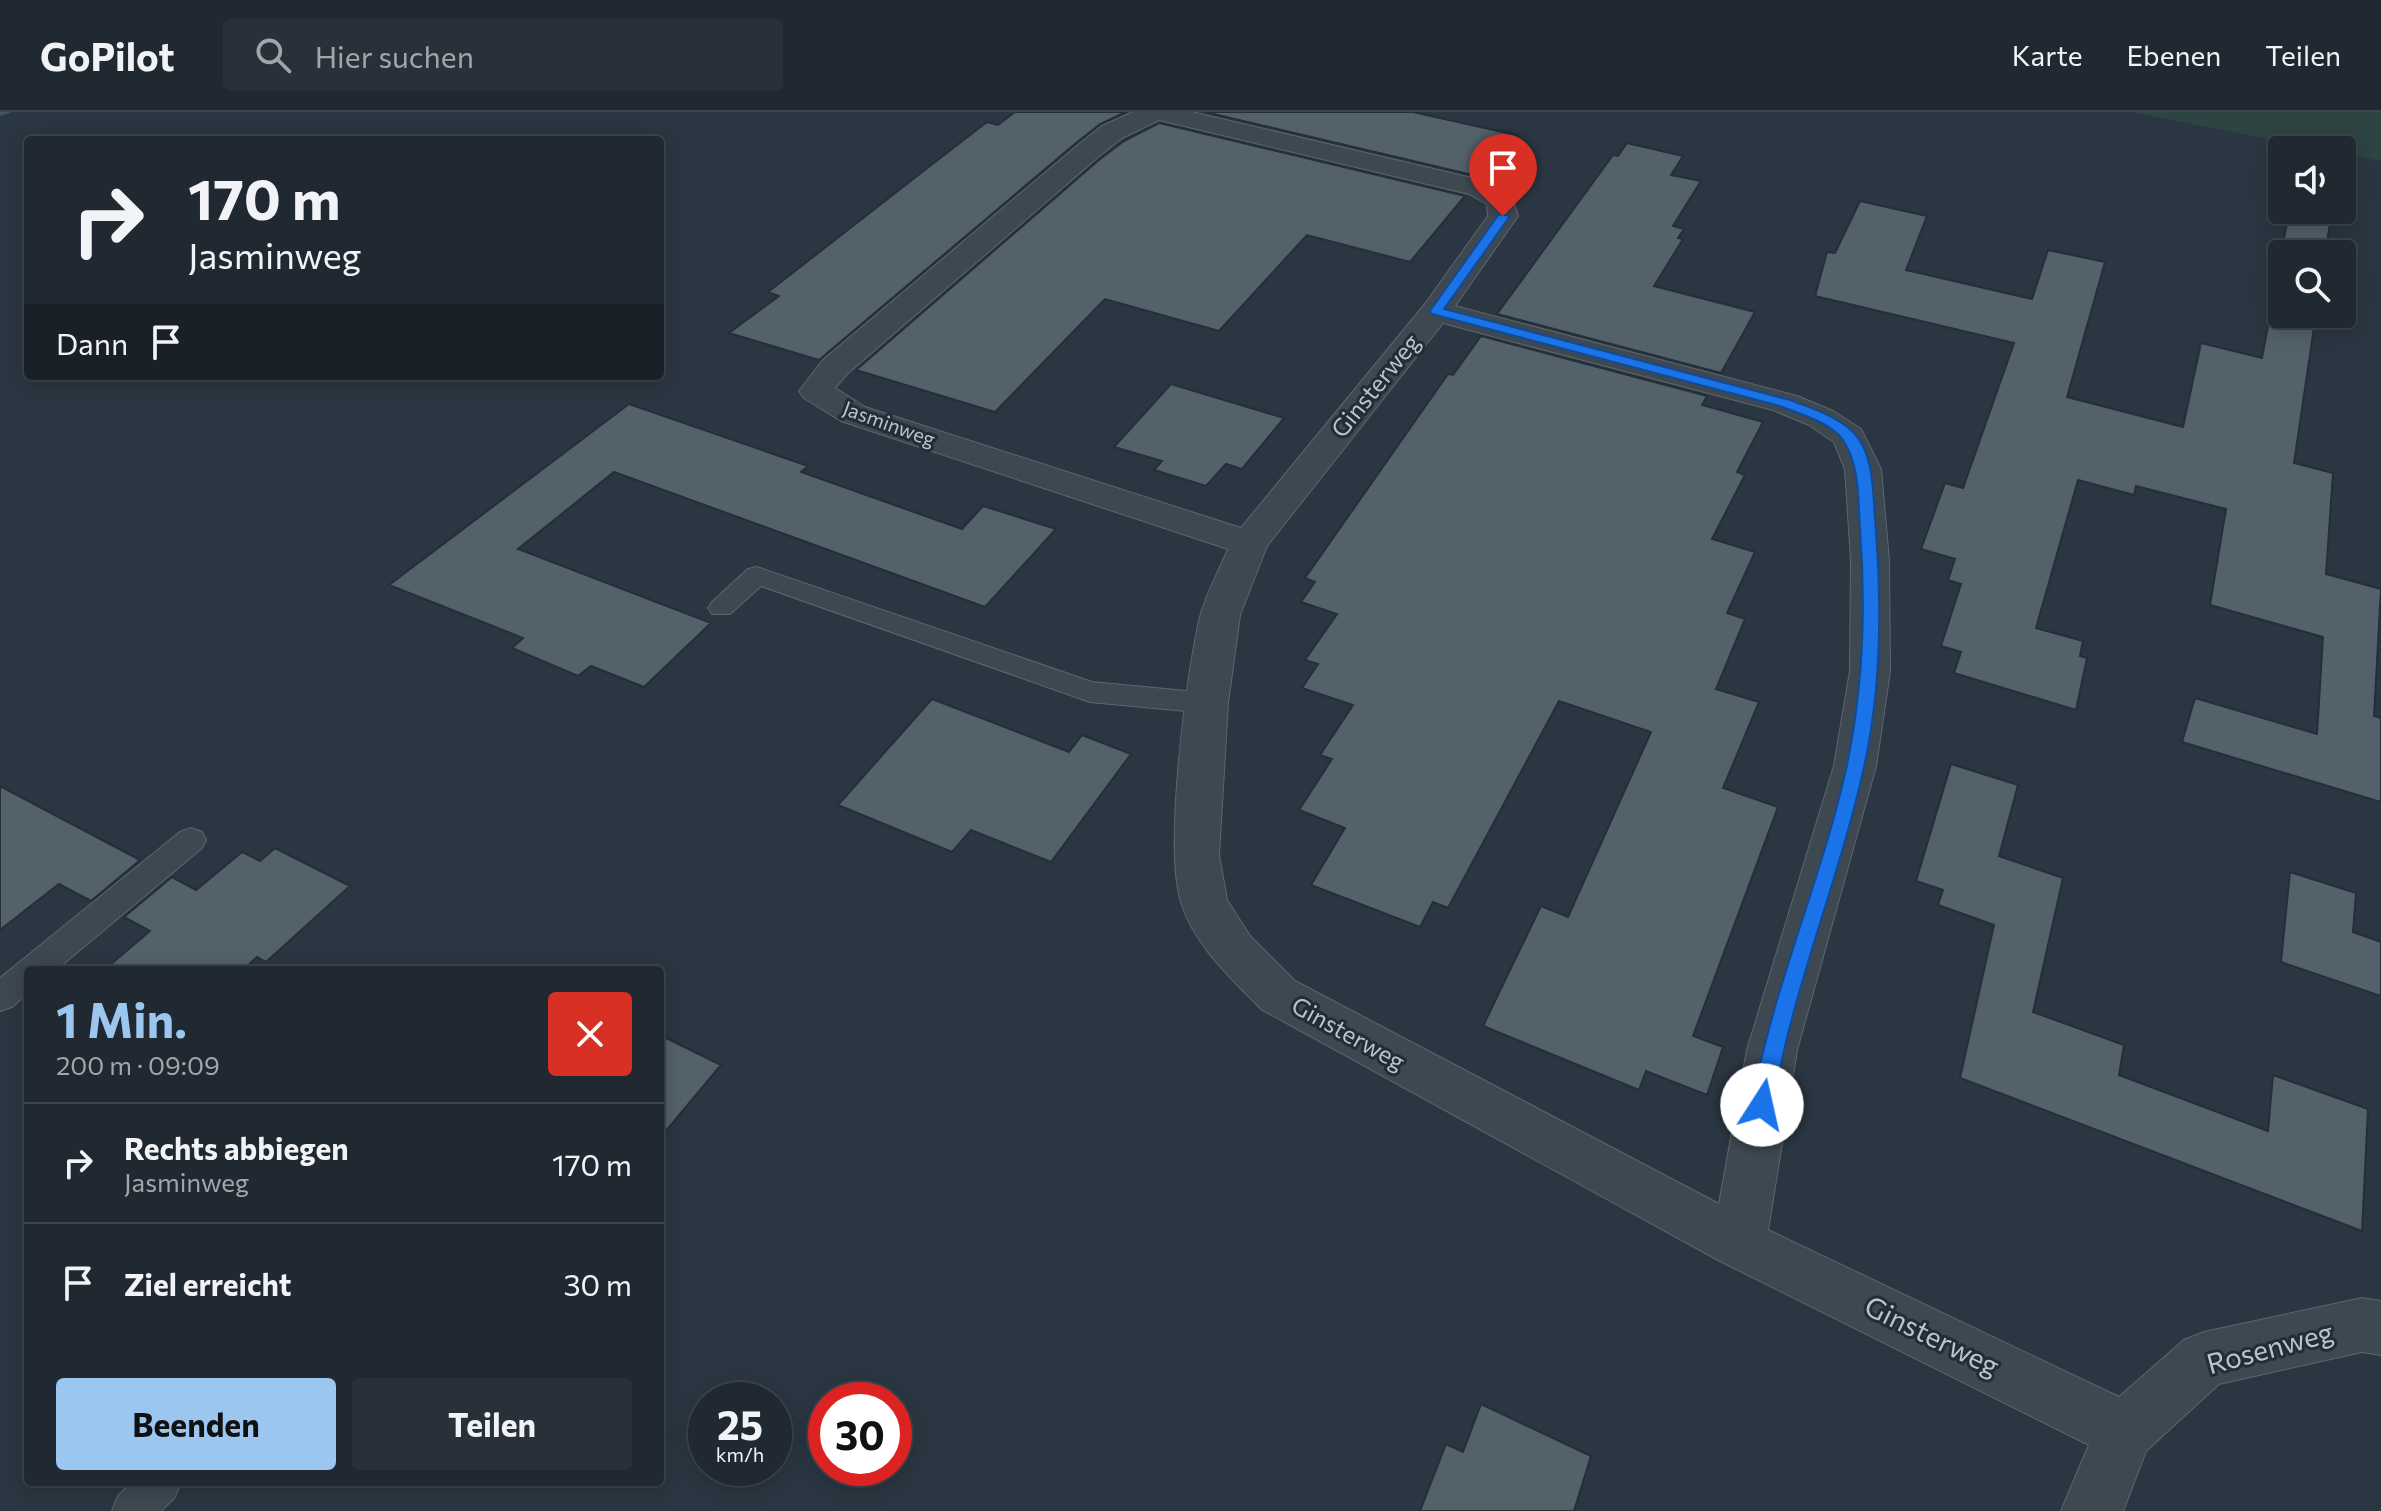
<!DOCTYPE html>
<html lang="de">
<meta charset="utf-8">
<style>
:root{--surface:#202831;--page:#283039;--text:#f1f3f6;--muted:#a2a6ab;--line:#3d444d;--accent:#9bc6ef}
body{margin:0;font-family:Commissioner,sans-serif;background:var(--page);color:var(--text);height:100vh;display:flex;flex-direction:column;font-size:30px;white-space:nowrap}
*{box-sizing:border-box;margin:0}
p{font-size:26px;color:var(--muted)}
.icon{flex:none;width:44px;height:44px;fill:none;stroke:currentColor;stroke-width:2;stroke-linecap:round;stroke-linejoin:round}
.map{position:relative;flex:1;overflow:hidden}
.side{position:absolute;left:24px;top:854px;width:640px;height:520px;display:flex;flex-direction:column;background:var(--surface);border-radius:8px;box-shadow:0 4px 20px #0003,0 0 0 2px var(--line)}
.side>*{flex:none}
.banner{position:absolute;left:24px;top:24px;width:640px;height:244px;border-radius:8px;box-shadow:0 4px 20px #0003,0 0 0 2px var(--line);background:#202831;color:var(--text);overflow:hidden}
.tools{position:absolute;left:2268px;top:24px;display:grid;gap:16px}
.tools a{display:grid;place-items:center;width:88px;height:88px;border-radius:8px;background:var(--surface);box-shadow:0 4px 20px #0003,0 0 0 2px var(--line);font-size:40px}
.speed{position:absolute;left:688px;top:1270px;display:flex;gap:16px;font-size:40px;font-weight:700;text-align:center}
.speed>*{display:grid;place-content:center;width:104px;height:104px;border-radius:50%;background:var(--surface);box-shadow:0 4px 20px #0003,0 0 0 2px var(--line);line-height:1}
.speed small{font-size:20px;font-weight:400}
.speed .limit{border:12px solid #d22;background:#fff;color:#111}
.pin{position:absolute;display:grid;place-items:center;width:68px;height:68px;color:#fff;margin:-82px -34px;border-radius:50% 50% 50% 0;rotate:-45deg;box-shadow:0 0 8px #0007}
.pin .icon{rotate:45deg}
.me{position:absolute;width:88px;margin:-44px;rotate:10deg;stroke-linejoin:round;filter:drop-shadow(0 0 6px #0008)}
.turn{display:flex;align-items:center;gap:28px;height:168px;padding:0 32px;font-size:36px}
.turn .icon{width:104px;height:104px;stroke-width:2.5}
.turn b{display:block;font-size:56px;line-height:68px}
.then{display:flex;align-items:center;height:76px;padding:0 32px;background:#0003;gap:16px;font-size:30px}
.round{display:grid;place-items:center;flex:none;width:84px;height:84px;border-radius:8px;background:var(--page)}
.summary{display:flex;align-items:center;justify-content:space-between;height:136px;padding:0 32px}
h1{font-size:48px;font-weight:700;line-height:60px;color:var(--accent)}
.primary-button{display:flex;gap:16px;margin-top:auto;padding:16px 32px}
.primary-button a{flex:1;height:92px;border-radius:8px;background:var(--accent);color:#111;font-size:32px;font-weight:700;line-height:92px;text-align:center}
.primary-button a+a{background:var(--page);color:var(--text)}
ul{padding:0;list-style:none}
li{display:flex;align-items:center;gap:24px;height:120px;padding:0 32px;border-top:2px solid var(--line)}
li div{flex:1}
li b{display:block;font-size:30px}
li em{font-style:normal}
header{display:flex;align-items:center;gap:48px;box-sizing:border-box;height:112px;padding:0 40px;background:var(--surface);border-bottom:2px solid var(--line)}
header strong{font-size:38px}
nav{display:flex;gap:44px;margin-inline-start:auto;font-size:28px}
.search{width:560px;height:72px;background:var(--page);display:flex;align-items:center;gap:20px;box-sizing:border-box;padding:0 28px;border-radius:8px;color:var(--muted);font-size:30px}
.map>svg:first-child{display:block}
.green{fill:#2d4443}
.lines{fill:none;stroke-linecap:round;stroke-linejoin:round}
.stream{fill:#415668;fill-rule:evenodd}
.building{fill:#53616b;stroke:#242f38;stroke-width:2}
.lane-casing{stroke:#5c666e;stroke-width:2}
.street-casing{stroke:#5c666e;stroke-width:2}
.lane{fill:#3e4851;fill-rule:evenodd}
.street{fill:#3e4851;fill-rule:evenodd}
.route{fill:#1a73e8;stroke:#114b97;stroke-width:2}
.labels{text-anchor:middle;stroke-width:6;stroke-linejoin:round;paint-order:stroke}
.far-street-label{font-size:20px;fill:#bbc3cb;stroke:#222d36}
.street-label{font-size:24px;fill:#bbc3cb;stroke:#222d36}
.near-street-label{font-size:28px;fill:#bbc3cb;stroke:#222d36}
</style>
<header>
<strong>GoPilot</strong>
<div class="search"><svg class="icon" aria-label="search" viewBox="0 0 24 24"><circle cx="10" cy="10" r="6"/><path d="M15 15l6 6"/></svg>Hier suchen</div>
<nav><a>Karte</a><a>Ebenen</a><a>Teilen</a></nav>
</header>
<div class="map">
<svg width="2381" height="1399" viewBox="0 0 2381 1399">
<rect width="100%" height="100%" fill="#2a3641"/>
<!-- green -->
<path class="green" d="M2131,0H2381V49L2342,42V38H2323Z"/>
<g class="lines">
<!-- stream -->
<path class="stream" d="M0,0H12L0,4Z"/>
</g>
<!-- building -->
<path class="building" d="M1015,0H1126L1100,12L1076,31L819,248L729,221L779,184L768,180L935,50L987,10L998,13Z
M1205,0H1413L1516,23L1481,65Z
M1159,11L1465,84L1410,150L1307,123L1219,219L1105,187L995,300L856,258L1100,47L1124,29Z
M1627,31L1683,44L1671,63L1701,69L1673,114L1684,117L1678,126L1683,127L1654,174L1755,200L1721,261L1497,202L1613,43L1618,44Z
M1860,89L1927,104L1906,158L2032,187L2048,138L2105,150L2067,285L2183,315L2201,231L2262,246L2288,105L2330,112L2325,142H2282V202H2316L2294,351L2333,361L2326,462L2381,477L2374,604L2381,606V690L2182,630L2195,586L2317,622L2323,525L2210,493L2226,397L2136,374L2134,383L2078,368L2036,516L2083,529L2080,544L2087,546L2076,598L1954,561L1961,540L1941,534L1961,472L1948,468L1955,447L1921,437L1945,371L1963,376L2014,231L1815,184L1827,140L1835,141Z
M1481,224L1707,284L1702,293L1763,310L1737,360L1745,363L1712,427L1755,440L1727,501L1745,507L1716,577L1759,590L1723,676L1778,695L1693,924L1723,935L1707,983L1646,959L1639,978L1483,914L1541,794L1568,805L1651,620L1559,589L1448,796L1433,790L1420,815L1311,773L1345,716L1299,698L1332,647L1320,643L1353,593L1302,576L1318,552L1305,548L1337,502L1301,490L1315,470L1305,466L1448,262L1453,263Z
M1171,272L1284,306L1242,357L1226,352L1206,374L1154,358L1162,349L1114,335Z
M629,292L808,354L801,360L962,417L983,394L1056,417L985,495L614,360L518,437L711,511L644,575L591,554L578,564L512,536L523,526L389,473Z
M932,587L1069,640L1082,623L1131,642L1051,750L971,718L952,740L838,693Z
M1951,652L2018,673L1999,744L2063,766L2033,900L2124,933L2119,963L2268,1019L2273,963L2368,997L2362,1119L1960,966L1994,813L1938,793L1943,778L1916,769Z
M0,674L140,748L91,789L59,772L0,818Z
M275,736L350,774L266,850L257,845L243,858H104L150,819L124,805L172,765L196,778L242,740L260,749Z
M2290,760L2356,781L2353,820L2381,830V884L2281,850Z
M660,923L721,953L660,1026Z
M1481,1292L1591,1344L1574,1399H1420L1446,1332L1463,1340Z"/>
<g class="lines">
<!-- lane casing -->
<g class="lane-casing">
<path id="lane" d="M757,455L1092,570L1207,581L1217,584L1221,591L1217,598L1207,601L1090,590L761,474L730,502H712L708,496L712,490L748,457Z
M191,716L202,720L206,728L202,736L56,858H28V881L12,895L0,899V866L180,720Z
M132,1370H181L175,1385L161,1399H112L118,1384Z"/>
</g>
<!-- street casing -->
<g class="street-casing">
<path id="street" d="M1133,0H1192L1489,70L1511,82L1518,104L1455,194L1797,284L1833,299L1861,317L1881,357L1889,448L1890,559L1876,654L1797,938L1768,1118L2119,1285L2184,1228L2204,1220L2362,1186L2381,1189V1243L2362,1240L2219,1272L2146,1339L2123,1399H2061L2089,1333L1720,1149L1261,897C1232,867 1193,832 1181,790C1164,735 1186,564 1200,505C1206,482 1219,459 1228,437L841,309L804,286L799,279L823,248L1078,33L1102,14ZM1159,8L1469,82L1487,92L1488,104L1425,192L1241,416L865,295L835,276L847,262L1098,45L1122,26ZM1443,211L1773,298L1809,313L1834,330L1845,357L1851,448L1850,559L1834,654L1747,938L1719,1092L1295,869L1250,824L1227,788L1219,743L1228,591L1240,503L1267,434Z"/>
</g>
<!-- lane -->
<use href="#lane" class="lane"/>
<!-- street -->
<use href="#street" class="street"/>
</g>
<!-- route -->
<path class="route" d="M1499,102L1510,104L1444,197L1790,288C1810,296 1838,304 1854,321C1874,342 1873,381 1875,408C1882,490 1882,574 1864,655C1839,769 1792,877 1773,993L1770,1000H1755L1752,993C1772,876 1822,768 1847,653C1863,576 1866,496 1860,417C1858,388 1860,353 1843,328C1831,310 1799,302 1780,294L1432,202L1430,199Z"/>
<g class="labels">
<!-- far-street labels -->
<g class="far-street-label">
<text transform="translate(889 312) rotate(20)" y="7">Jasminweg</text>
</g>
<!-- street labels -->
<g class="street-label">
<text transform="translate(1376 274) rotate(-51)" y="8">Ginsterweg</text>
<text transform="translate(1348 922) rotate(29)" y="8">Ginsterweg</text>
</g>
<!-- near-street labels -->
<g class="near-street-label">
<text transform="translate(1932 1224) rotate(26)" y="10">Ginsterweg</text>
<text transform="translate(2270 1236) rotate(-15)" y="10">Rosenweg</text>
</g>
</g>
</svg>
<div class="tools">
<a><svg class="icon" aria-label="sound" viewBox="0 0 24 24"><path d="M4 9h4l5-4v14l-5-4H4zM17 9q2 3 0 6"/></svg></a>
<a><svg class="icon" aria-label="search" viewBox="0 0 24 24"><circle cx="10" cy="10" r="6"/><path d="M15 15l6 6"/></svg></a>
</div>
<div class="speed"><div>25<small>km/h</small></div><div class="limit">30</div></div>
<div class="pin" style="left:1503px;top:104px;background:#d93025"><svg class="icon" aria-label="arrive" viewBox="0 0 24 24"><path d="M6 21V4h12l-3 4 3 4H6"/></svg></div>
<svg class="me" style="left:1762px;top:993px" viewBox="-20 -20 40 40"><circle r="19" fill="#fff"/><path d="M0-13L10 11 0 6-10 11z" fill="#1a73e8"/></svg>
<div class="banner">
<div class="turn"><svg class="icon" aria-label="right" viewBox="0 0 24 24"><path d="M7 20v-9h11M14 6l5 5-5 5"/></svg><div><b>170 m</b>Jasminweg</div></div>
<div class="then">Dann<svg class="icon" aria-label="arrive" viewBox="0 0 24 24"><path d="M6 21V4h12l-3 4 3 4H6"/></svg></div>
</div>
<section class="side">
<div class="summary"><div><h1>1 Min.</h1><p>200 m · 09:09</p></div><a class="round" style="background:#d93025;color:#fff"><svg class="icon" aria-label="close" viewBox="0 0 24 24"><path d="M6 6l12 12M18 6L6 18"/></svg></a></div>
<ul>
<li><svg class="icon" aria-label="right" viewBox="0 0 24 24"><path d="M7 20v-9h11M14 6l5 5-5 5"/></svg><div><b>Rechts abbiegen</b><p>Jasminweg</p></div><em>170 m</em></li>
<li><svg class="icon" aria-label="arrive" viewBox="0 0 24 24"><path d="M6 21V4h12l-3 4 3 4H6"/></svg><div><b>Ziel erreicht</b></div><em>30 m</em></li>
</ul>
<div class="primary-button"><a>Beenden</a><a>Teilen</a></div>
</section>
</div>
